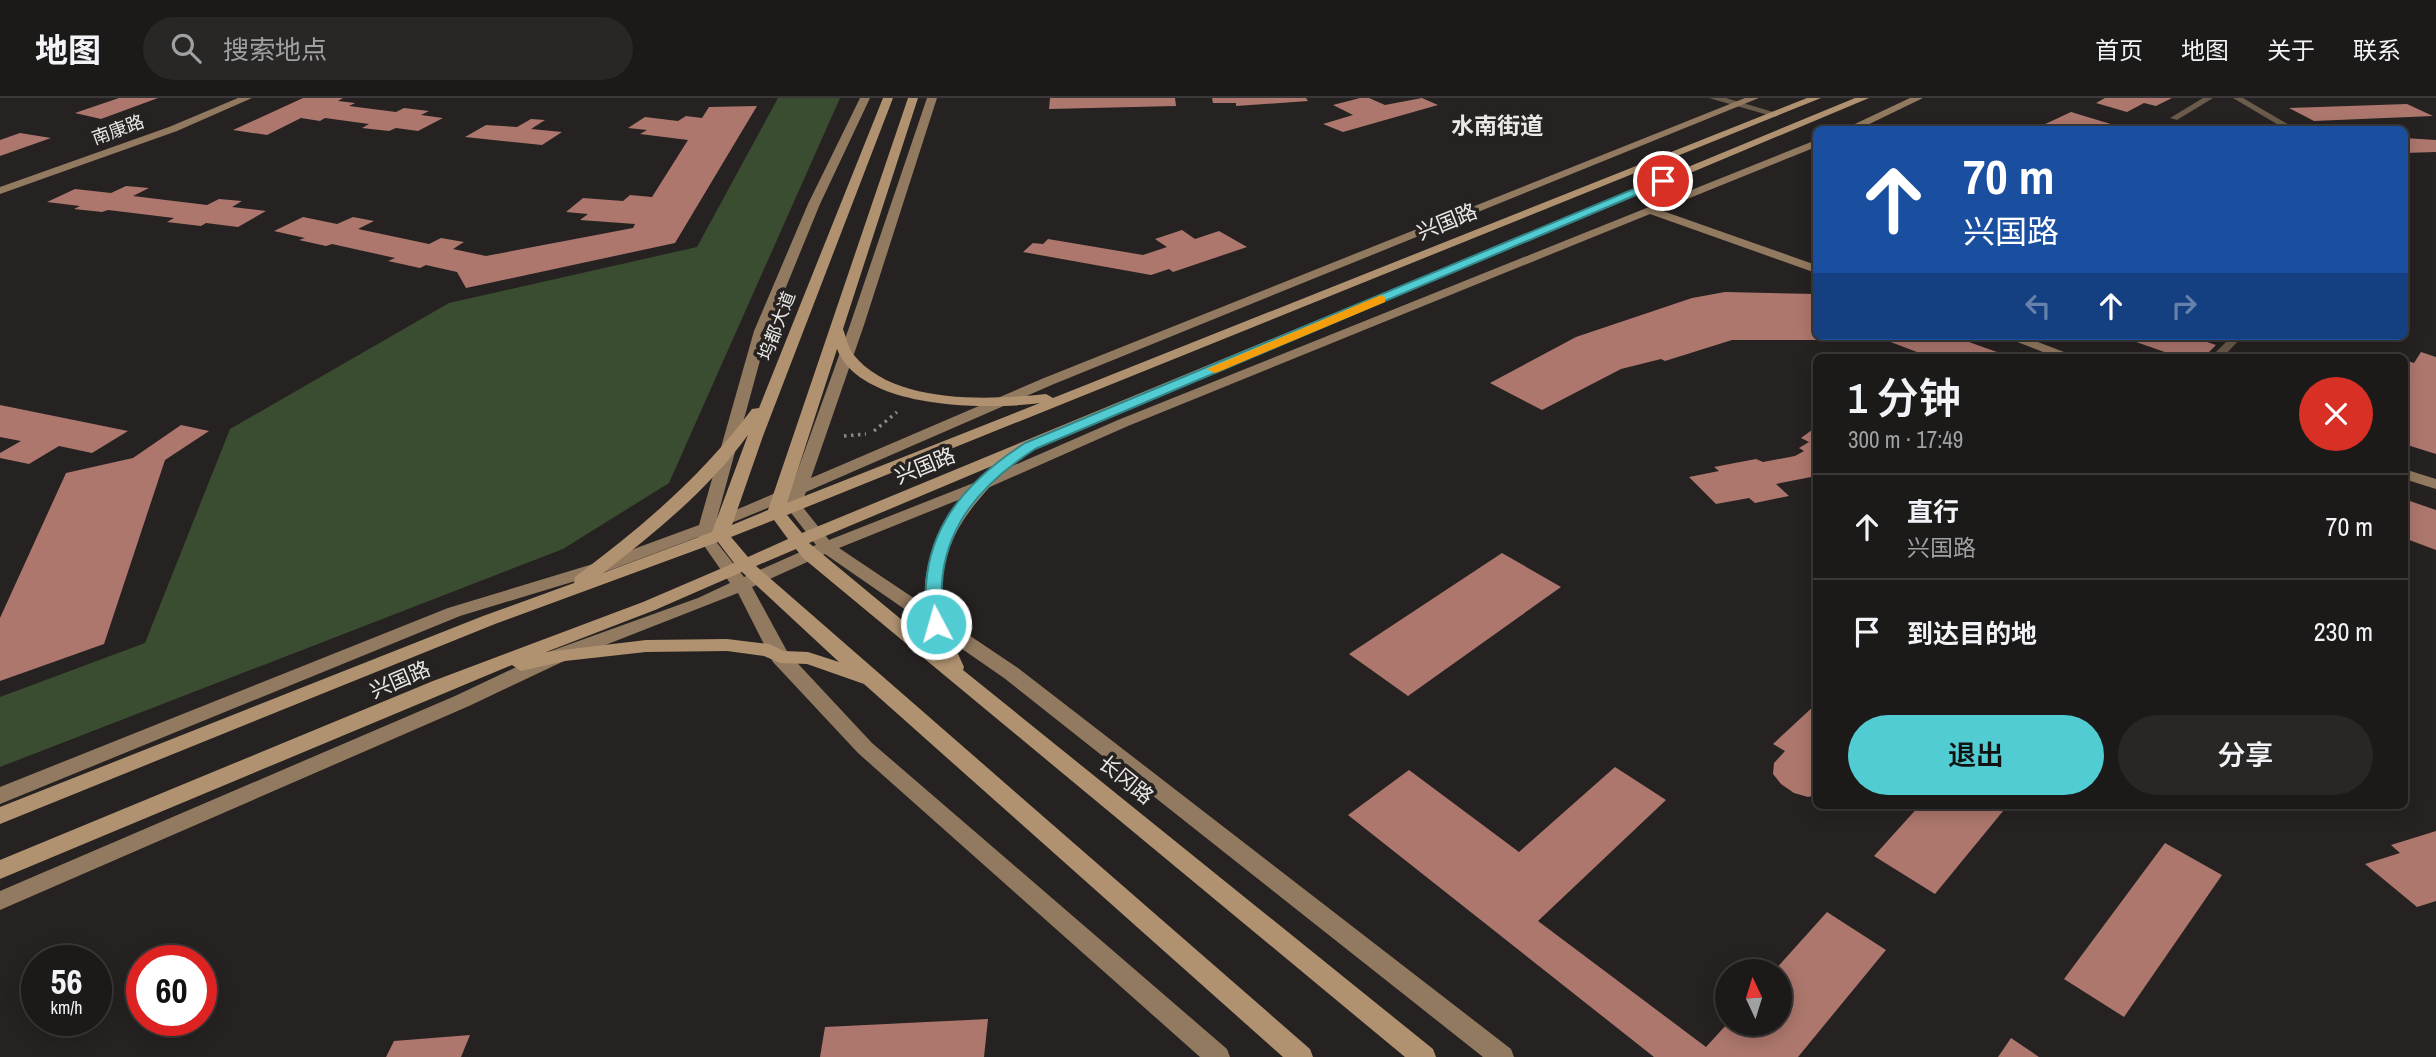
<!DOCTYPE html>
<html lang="zh">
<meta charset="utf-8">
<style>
:root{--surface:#1c1a19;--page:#292726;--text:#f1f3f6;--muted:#a0a1a2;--line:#3a3838;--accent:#51ccd2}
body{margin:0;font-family:"Archivo Narrow","Noto Sans SC",sans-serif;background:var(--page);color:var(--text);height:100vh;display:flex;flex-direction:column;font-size:26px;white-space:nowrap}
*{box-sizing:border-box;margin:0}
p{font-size:23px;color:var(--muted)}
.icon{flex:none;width:38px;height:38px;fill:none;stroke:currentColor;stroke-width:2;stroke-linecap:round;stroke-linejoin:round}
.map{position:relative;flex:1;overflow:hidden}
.side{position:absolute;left:1813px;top:256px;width:595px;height:455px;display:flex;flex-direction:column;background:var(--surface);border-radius:10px;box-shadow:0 4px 18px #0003,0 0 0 2px var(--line)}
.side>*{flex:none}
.banner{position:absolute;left:1813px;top:28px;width:595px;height:214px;border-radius:10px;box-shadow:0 4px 18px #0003,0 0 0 2px var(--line);background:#1a4fa0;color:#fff;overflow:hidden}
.needle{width:46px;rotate:356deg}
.tools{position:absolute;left:1715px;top:861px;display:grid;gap:14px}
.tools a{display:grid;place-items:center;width:77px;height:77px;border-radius:50%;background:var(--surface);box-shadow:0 4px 18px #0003,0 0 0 2px var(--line);font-size:35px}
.speed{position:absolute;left:21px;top:847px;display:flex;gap:14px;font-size:35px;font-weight:700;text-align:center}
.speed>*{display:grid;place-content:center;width:91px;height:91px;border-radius:50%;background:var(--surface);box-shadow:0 4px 18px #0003,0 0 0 2px var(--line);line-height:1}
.speed small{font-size:18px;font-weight:400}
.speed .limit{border:10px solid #d22;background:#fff;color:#111}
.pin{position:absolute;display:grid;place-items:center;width:60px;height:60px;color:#fff;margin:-30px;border:4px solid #fff;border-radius:50%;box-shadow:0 2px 7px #0007}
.me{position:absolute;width:77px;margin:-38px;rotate:354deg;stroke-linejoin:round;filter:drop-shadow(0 0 5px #0008)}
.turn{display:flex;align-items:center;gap:24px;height:147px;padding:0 35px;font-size:32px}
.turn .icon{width:91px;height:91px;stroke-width:2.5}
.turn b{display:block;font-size:49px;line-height:60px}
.lanes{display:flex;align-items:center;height:66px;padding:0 35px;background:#0003;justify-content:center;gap:35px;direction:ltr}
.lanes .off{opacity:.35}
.round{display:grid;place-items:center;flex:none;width:74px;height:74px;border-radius:37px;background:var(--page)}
.overview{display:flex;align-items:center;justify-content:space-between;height:119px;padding:0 35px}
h1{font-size:42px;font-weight:600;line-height:52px}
.cta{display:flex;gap:14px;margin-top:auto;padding:14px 35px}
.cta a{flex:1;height:80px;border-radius:42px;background:var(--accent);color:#111;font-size:28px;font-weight:600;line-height:80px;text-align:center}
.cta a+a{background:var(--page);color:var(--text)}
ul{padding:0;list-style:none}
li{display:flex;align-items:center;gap:21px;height:105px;padding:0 35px;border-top:2px solid var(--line)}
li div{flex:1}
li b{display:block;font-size:26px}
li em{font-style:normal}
header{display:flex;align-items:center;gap:42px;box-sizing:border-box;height:98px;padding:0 35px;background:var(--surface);border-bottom:2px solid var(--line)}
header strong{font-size:33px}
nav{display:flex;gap:38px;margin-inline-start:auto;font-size:24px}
.search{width:490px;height:63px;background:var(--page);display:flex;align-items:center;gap:18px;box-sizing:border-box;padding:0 24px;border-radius:38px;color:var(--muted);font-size:26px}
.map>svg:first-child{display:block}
.green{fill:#3b4d31}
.building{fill:#ad776d}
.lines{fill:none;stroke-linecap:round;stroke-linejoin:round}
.path-far1{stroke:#8b8887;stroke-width:2.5;stroke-dasharray:2.5 3.5;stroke-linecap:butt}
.path{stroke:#8b8887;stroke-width:3.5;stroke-dasharray:2.5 4.5;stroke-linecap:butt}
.lane{fill:#6a5b4b;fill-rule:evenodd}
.street{fill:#6a5b4b;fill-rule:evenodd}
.secondary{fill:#927a60;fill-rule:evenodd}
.primary{fill:#b09270;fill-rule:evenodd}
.route{fill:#51ccd2;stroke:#358588;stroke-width:2}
.slow{fill:#f59e0b}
.labels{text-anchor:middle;stroke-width:7;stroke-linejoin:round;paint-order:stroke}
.far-street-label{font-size:18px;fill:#eae8e7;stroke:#262221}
.street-label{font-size:21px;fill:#eae8e7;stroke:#262221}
.far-district-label{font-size:23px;font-weight:bold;fill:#eae8e7;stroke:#262221}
</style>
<header>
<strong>地图</strong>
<div class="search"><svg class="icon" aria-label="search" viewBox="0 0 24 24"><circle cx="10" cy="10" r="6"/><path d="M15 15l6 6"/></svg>搜索地点</div>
<nav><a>首页</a><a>地图</a><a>关于</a><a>联系</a></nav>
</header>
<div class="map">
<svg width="2436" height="959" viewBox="0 0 2436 959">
<rect width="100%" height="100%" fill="#262221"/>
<!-- green -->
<path class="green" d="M778,0H840L669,385L563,451L0,669V599L145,545L230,331L449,205L697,149Z"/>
<!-- building -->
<path class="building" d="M119,0H158L101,21L75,15Z
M303,0H343L338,3L355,5L349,8L396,14L404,10L429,13L421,17L443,20L418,33L396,30L389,33L362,30L369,26L325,20L320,23L301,20L267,37L233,32Z
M1050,0H1175L1176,8L1049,11Z
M1212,0H1306L1308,3L1236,8V5H1213Z
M1360,0H1369L1385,7L1422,0L1438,7L1343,34L1323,26L1353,17L1333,7Z
M2105,0H2172L2156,8L2144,5L2127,14L2096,5Z
M2407,6L2433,18L2314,23L2289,10Z
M757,8L675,145L466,190L457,174L426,167L420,170L388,163L395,160L332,146L326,148L299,142L305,140L274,133L303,119L337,126L353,119L374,123L358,131L429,146L441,140L464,144L453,151L486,158L633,130L635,126L580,122L588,116L566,114L583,100L623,103L630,97L652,99L688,42L640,36L647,32L628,30L645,19L678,23L686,18L702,20L709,9Z
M2071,14L2114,27L2105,32H2033L2025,29L2033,26L2041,28Z
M531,21L545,22L531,31L562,34L542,47L465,39L486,27L517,29Z
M20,35L51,40L0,58V42Z
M2404,40L2436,42V54L2404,55Z
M126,88L149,90L133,98L207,107L219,101L242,103L232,109L266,113L238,129L206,125L201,128L167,124L174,120L108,112L102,114L74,111L80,108L47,104L75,91L111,95Z
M1182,132L1195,141L1219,133L1247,149L1173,174L1169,171L1151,177L1023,154L1033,145L1043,146L1048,141L1143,157L1167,149L1155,141Z
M1725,194L1816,196V238H1834L1837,242H1732L1665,263L1661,261L1621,271L1542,312L1490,285L1576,239L1692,200Z
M1875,238H1952L2011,259H1930Z
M2119,238H2189L2216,247L2204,259H2179Z
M2421,254L2436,259V356L2404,346V283L2408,278L2404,277V262L2414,265Z
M0,307L128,333L92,355L59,348L29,366L0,360V355L21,343L0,339Z
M181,327L209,333L165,362L104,546L0,583V520L66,375L133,360Z
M1816,329V383L1811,379L1776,386L1789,398L1755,405L1749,400L1716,406L1689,379L1719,373L1714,369L1756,361L1763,364L1795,358L1804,353L1799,350L1809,344L1801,340Z
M2404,401L2436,412V452L2404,440Z
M1502,455L1561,489L1408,598L1349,556Z
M1816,606V697L1808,699L1794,695L1781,686L1773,676L1774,665L1785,653L1773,646Z
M1615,669L1666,702L1538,823L1706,949L1727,926H1780V873H1774L1827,814L1886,852L1798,959H1654L1348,717L1409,672L1519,754Z
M1920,707H2008L1935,796L1874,758Z
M2436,733V803L2417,809L2365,766L2400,755L2391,747Z
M2165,745L2222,777L2124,919L2064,881Z
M988,921L984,959H820L825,929Z
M470,937L461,959H386L394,943Z
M2011,940L2039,959H1998Z"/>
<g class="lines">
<!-- path-far1 -->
<path class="path-far1" d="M2147,32L2157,26"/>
<!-- path -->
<path class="path" d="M874,333L897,314
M844,338L866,336"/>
<!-- lane -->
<path class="lane" d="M2203,0H2213L2177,22L2170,20Z
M2233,0H2243L2298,32H2287Z
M2232,238H2243L2223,259H2211Z"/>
<!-- street -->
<path class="street" d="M1709,0H1726L1780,16L1775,19Z"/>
<!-- secondary -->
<path class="secondary" d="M238,0H252L177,33L0,96V89L169,29Z
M860,0H870L820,106L768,233L717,420L792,388L850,227L927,0H937L864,227L811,380L1044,280L1745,0H1759L1054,286L806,394L801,407L829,442L971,386L1118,322L1816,42V49L1660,112L1816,167V175L1650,116L1128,328L983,392L839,450L1018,570L1511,951L1514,959H1483L1004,580L825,456L752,489L788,555L872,645L1227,951L1230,959H1200L858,655L773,564L738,495L562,564L469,608L0,812V793L455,598L548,554L698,500L730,485L698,439L605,474L460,518L0,706V689L448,510L593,466L699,427L754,233L808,106ZM787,402L785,407L816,447L744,479L714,441V432Z
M1910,0H1923L1857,32H1842Z
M2002,238H2022L2077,259H2056Z
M2404,371L2436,381V391L2404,381Z"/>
<!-- primary -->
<path class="primary" d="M883,0H893L763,338L732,427L768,412L908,0H918L843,231C846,239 848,249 853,256C893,307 989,302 1046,296L1053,300L1807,0H1821L787,417L802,435L1855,0H1869L1011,360L1014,364L1012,367C943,431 922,482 964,569L963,572L1433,951L1436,959H1405L803,460L796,451L756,468L1310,951L1313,959H1283L864,586L807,566L780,565L764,558L727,553L646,554L565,563L521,573L512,567L0,781V762L433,583L643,504L734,465L718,444L495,526L0,726V709L483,518L574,485L575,479C641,430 702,378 752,311L759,310ZM837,251C861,312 987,312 1040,305L787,405ZM748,337L712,434L603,475C655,435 709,391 748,337ZM992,368C940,415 905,481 937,551L809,445ZM774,422L788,441L748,459L731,439ZM742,474L839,564L808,554L784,553L769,546L727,541L646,542L546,554L655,512Z"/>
</g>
<!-- route -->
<path class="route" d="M1660,80L1669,83L1035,351C970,393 931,446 944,526L936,532L928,526C915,443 958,388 1025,345Z"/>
<!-- slow -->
<path class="slow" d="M1381,197L1385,199V204L1218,274L1214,275L1207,271Z"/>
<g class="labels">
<!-- far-street labels -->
<g class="far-street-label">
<text transform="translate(118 32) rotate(-20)" y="6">南康路</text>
<text transform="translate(777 228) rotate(-69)" y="6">坞都大道</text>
</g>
<!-- street labels -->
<g class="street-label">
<text transform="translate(1447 124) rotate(-22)" y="7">兴国路</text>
<text transform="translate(925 368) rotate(-22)" y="7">兴国路</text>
<text transform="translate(400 582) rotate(-23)" y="7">兴国路</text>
<text transform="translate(1126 682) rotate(39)" y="7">长冈路</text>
</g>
<!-- far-district labels -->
<g class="far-district-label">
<text x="1497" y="36">水南街道</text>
</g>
</g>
</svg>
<div class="tools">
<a><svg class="needle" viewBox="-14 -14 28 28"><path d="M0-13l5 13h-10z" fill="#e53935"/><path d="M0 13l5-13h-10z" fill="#a0a1a2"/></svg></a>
</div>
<div class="speed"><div>56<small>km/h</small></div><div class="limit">60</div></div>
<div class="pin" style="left:1663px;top:83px;background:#d93025"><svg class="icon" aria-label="arrive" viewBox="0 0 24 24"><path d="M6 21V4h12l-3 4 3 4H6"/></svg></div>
<svg class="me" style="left:936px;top:526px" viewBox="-20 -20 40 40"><circle r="17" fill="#51ccd2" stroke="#fff" stroke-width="3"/><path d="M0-11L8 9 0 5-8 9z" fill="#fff"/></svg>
<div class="banner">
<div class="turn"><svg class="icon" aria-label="ahead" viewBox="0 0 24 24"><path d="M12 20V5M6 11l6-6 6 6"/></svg><div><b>70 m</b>兴国路</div></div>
<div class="lanes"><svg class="icon off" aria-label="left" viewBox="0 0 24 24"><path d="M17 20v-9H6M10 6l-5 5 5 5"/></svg><svg class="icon" aria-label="ahead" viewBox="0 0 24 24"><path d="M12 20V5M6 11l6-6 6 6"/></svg><svg class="icon off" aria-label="right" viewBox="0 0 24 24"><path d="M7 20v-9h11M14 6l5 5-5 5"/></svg></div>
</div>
<section class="side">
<div class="overview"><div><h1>1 分钟</h1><p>300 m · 17:49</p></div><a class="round" style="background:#d93025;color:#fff"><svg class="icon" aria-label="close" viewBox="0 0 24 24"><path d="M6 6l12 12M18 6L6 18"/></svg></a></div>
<ul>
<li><svg class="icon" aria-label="ahead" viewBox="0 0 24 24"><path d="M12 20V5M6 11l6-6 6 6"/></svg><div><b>直行</b><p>兴国路</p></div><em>70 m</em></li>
<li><svg class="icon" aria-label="arrive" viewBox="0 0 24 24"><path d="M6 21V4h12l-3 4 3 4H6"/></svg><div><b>到达目的地</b></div><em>230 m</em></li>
</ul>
<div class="cta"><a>退出</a><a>分享</a></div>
</section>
</div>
